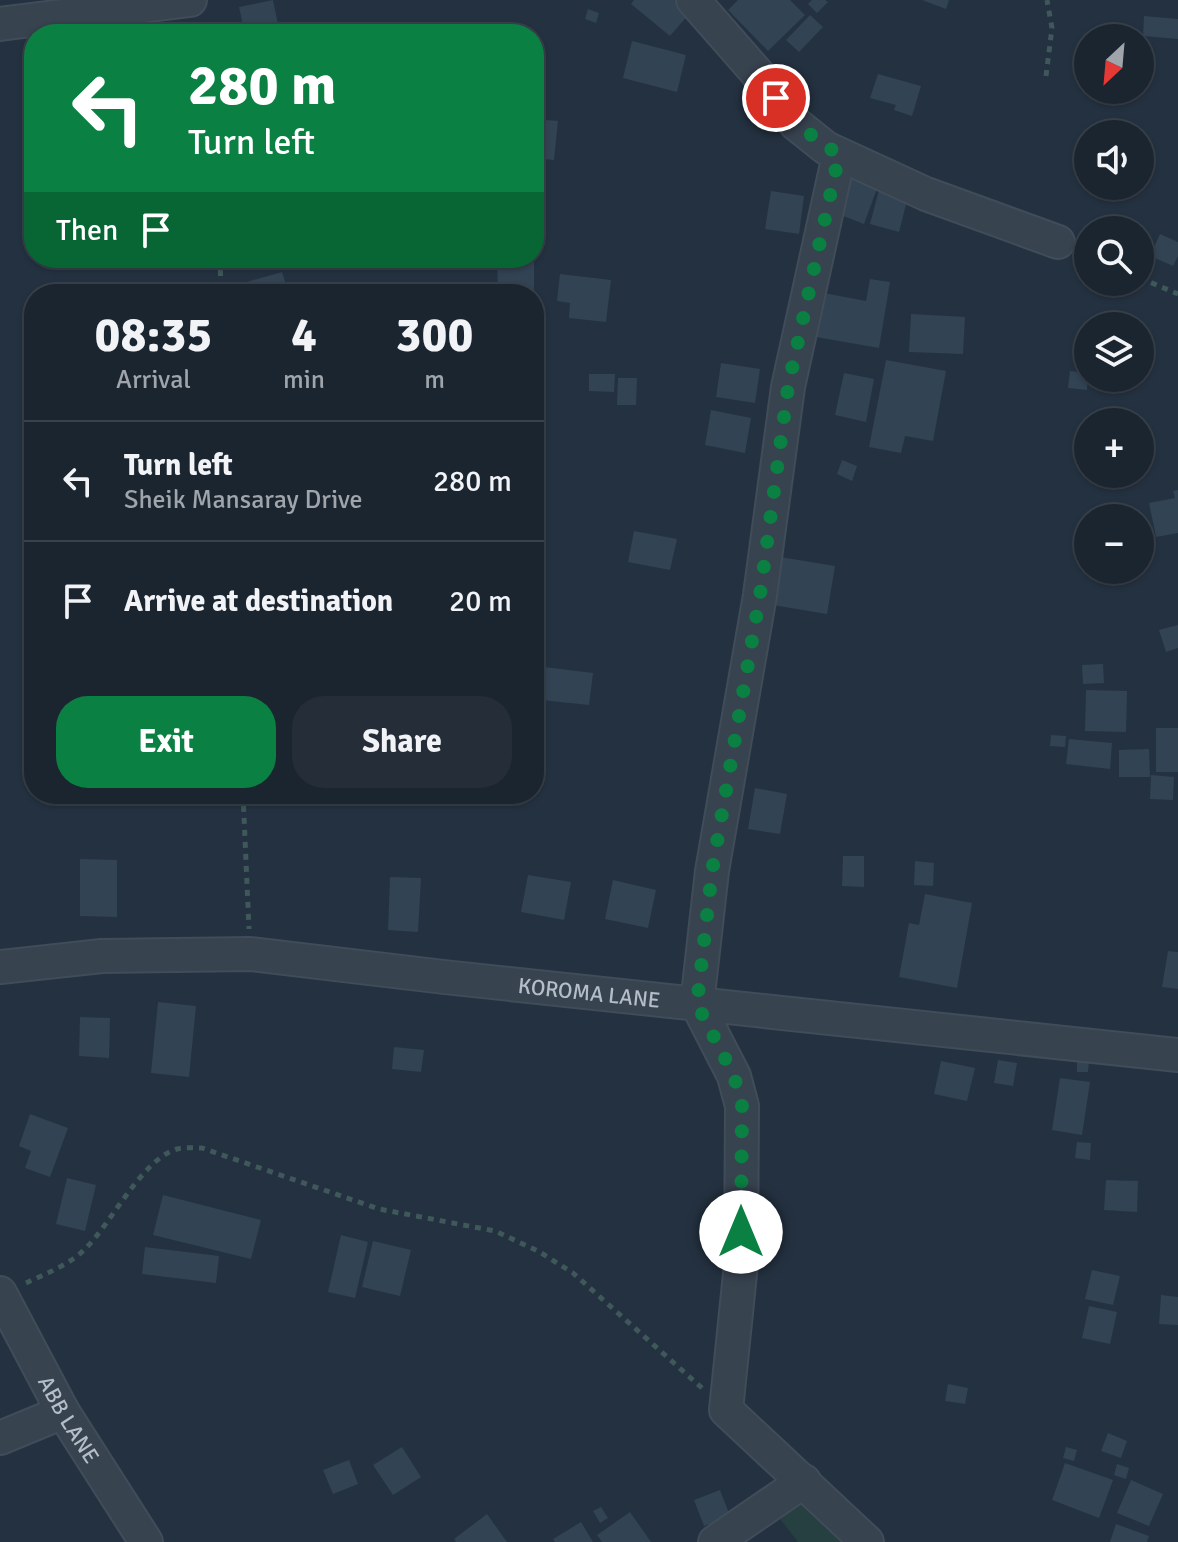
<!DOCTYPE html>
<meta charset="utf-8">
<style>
:root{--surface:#1b2530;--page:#242d38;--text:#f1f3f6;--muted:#a0a5ab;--line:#39424c;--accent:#0b8043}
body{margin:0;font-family:Signika,sans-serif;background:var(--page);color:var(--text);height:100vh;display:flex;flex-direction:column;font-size:30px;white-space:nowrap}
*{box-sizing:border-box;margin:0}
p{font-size:26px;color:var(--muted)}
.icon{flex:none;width:44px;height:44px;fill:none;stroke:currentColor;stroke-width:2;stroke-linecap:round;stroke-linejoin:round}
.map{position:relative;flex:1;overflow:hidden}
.side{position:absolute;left:24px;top:284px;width:520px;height:520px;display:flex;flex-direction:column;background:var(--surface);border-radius:32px;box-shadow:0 2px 6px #0004,0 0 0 2px var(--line)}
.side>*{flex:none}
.banner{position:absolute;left:24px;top:24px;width:520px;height:244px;border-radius:32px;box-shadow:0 2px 6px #0004,0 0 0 2px var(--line);background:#0b8043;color:#fff;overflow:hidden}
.needle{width:52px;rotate:206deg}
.tools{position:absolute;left:1074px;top:24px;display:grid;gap:16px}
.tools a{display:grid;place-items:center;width:80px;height:80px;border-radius:50%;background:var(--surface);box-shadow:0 2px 6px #0004,0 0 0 2px var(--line);font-size:40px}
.pin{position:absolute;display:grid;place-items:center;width:68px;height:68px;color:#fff;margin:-34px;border:4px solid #fff;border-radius:50%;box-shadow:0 2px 8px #0007}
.me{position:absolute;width:88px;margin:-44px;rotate:0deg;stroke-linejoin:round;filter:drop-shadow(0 0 6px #0008)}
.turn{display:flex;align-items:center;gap:28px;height:168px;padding:0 32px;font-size:36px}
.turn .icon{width:104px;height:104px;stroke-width:2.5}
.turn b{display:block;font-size:56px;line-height:68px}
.then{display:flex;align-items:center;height:76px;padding:0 32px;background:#0003;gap:16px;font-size:30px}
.eta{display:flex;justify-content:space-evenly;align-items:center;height:136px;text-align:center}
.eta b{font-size:48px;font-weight:700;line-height:56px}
.primary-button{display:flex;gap:16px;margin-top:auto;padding:16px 32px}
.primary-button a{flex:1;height:92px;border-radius:32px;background:var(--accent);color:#fff;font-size:32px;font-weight:700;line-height:92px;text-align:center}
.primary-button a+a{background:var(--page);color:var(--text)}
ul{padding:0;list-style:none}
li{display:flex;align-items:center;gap:24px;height:120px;padding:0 32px;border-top:2px solid var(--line)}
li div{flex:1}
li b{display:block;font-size:30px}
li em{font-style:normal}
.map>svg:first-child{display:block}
.green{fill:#263f41}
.building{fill:#324354}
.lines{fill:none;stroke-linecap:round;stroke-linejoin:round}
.minor-casing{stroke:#414c59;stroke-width:36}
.path{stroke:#3f5859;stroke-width:5;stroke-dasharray:6 6;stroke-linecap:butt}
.minor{stroke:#384350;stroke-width:32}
.route{stroke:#0b8043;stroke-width:14;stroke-dasharray:0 25.2}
.labels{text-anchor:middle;stroke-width:8;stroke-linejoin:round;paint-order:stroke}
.street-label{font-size:22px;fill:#b4beca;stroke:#1d2835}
</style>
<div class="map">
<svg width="1178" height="1542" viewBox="0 0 1178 1542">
<rect width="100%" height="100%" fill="#243140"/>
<!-- green -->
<path class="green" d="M806,1491L843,1542H798L777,1515Z"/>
<!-- building -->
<path class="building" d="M273,0L280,34H245L239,7Z
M634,0H674L690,13L670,36L631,4Z
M738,0H790L805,15L768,51L728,10Z
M812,0H825L828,2L817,13L808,4Z
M922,0H949L946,9Z
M588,9L599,13L596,23L585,19Z
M810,15L823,27L799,52L786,40Z
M1144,16L1178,19V39L1143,36Z
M632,41L686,55L677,92L623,78Z
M878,74L921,86L912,116L894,110L896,105L870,98Z
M534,119L558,121L554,160L534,158Z
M848,174L878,186L864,224L833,212Z
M880,186L909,193L899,232L870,224Z
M771,191L804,196L799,234L765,229Z
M1160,234L1178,242V256L1173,266L1150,256Z
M497,258H534V294H498Z
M282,272L289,294H247L243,283Z
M560,274L611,280L606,322L569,318L570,303L557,301Z
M870,279L890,282L879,348L816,337L824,293L866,301Z
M911,314L965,317L963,354L909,352Z
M886,360L946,371L933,441L905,436L901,453L869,447Z
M721,363L760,369L755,403L716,397Z
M1070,371L1088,373L1087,390L1068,388Z
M844,373L874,379L866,422L835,415Z
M589,374H615L614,392L589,391Z
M618,378H637L636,405H617Z
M711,410L751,418L745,453L705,445Z
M842,460L857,466L852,481L837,474Z
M1178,490V533L1156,537L1149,503L1175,498L1173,491Z
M634,531L677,539L670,570L628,562Z
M774,556L835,566L827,614L767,604Z
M1178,625V648L1166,652L1159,630Z
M1103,664L1104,683L1083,684L1082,665Z
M544,667L593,673L589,705L541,700Z
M1086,690L1127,691L1126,732L1085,731Z
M1156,728H1178V772H1156Z
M1051,735L1066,736L1065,747L1050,746Z
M1069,739L1112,743L1110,769L1066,764Z
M1149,749L1150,777H1119V750Z
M1151,775L1174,777L1173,800L1150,799Z
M755,788L787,794L780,834L748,829Z
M843,856H864V887L842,886Z
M80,859L117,860V917L80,916Z
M915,861L934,863L933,886L914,885Z
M528,875L571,882L564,920L521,912Z
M390,877L421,878L418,932L388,930Z
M613,880L656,890L648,928L605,919Z
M925,894L972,903L957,988L899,977L909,923L919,925Z
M1168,951L1178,952V989L1162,987Z
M158,1002L196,1006L189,1077L151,1073Z
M80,1017L110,1018L109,1058L79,1056Z
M394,1047L424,1050L421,1072L392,1069Z
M1077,1059H1089L1088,1072H1077Z
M998,1060L1017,1063L1013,1086L994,1083Z
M941,1061L975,1068L967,1101L934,1094Z
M1060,1078L1090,1082L1082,1135L1052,1130Z
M30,1114L68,1128L50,1177L25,1168L31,1151L19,1146Z
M1077,1142L1091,1143L1090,1160L1075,1158Z
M67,1178L96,1185L85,1231L56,1224Z
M1106,1180L1138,1181L1137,1212L1104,1210Z
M163,1195L261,1220L251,1259L153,1235Z
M341,1235L368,1242L355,1298L328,1292Z
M373,1241L411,1250L400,1296L362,1287Z
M145,1247L219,1256L216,1283L142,1274Z
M1092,1270L1120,1276L1113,1305L1085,1299Z
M1161,1295L1178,1297V1325L1159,1324Z
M1089,1306L1117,1312L1110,1344L1082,1338Z
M948,1384L968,1388L965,1404L945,1401Z
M1108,1433L1127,1441L1121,1458L1101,1451Z
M402,1447L421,1477L393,1495L373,1465Z
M1066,1447L1077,1450L1074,1461L1063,1458Z
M349,1460L358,1484L333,1494L323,1470Z
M1065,1463L1113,1480L1099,1518L1052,1500Z
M1117,1464L1129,1468L1126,1479L1114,1475Z
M1131,1480L1163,1494L1149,1526L1117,1513Z
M720,1490L730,1516L704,1526L694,1500Z
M601,1507L608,1518L600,1523L593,1511Z
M630,1512L651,1542H602L597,1535Z
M487,1514L507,1542H456L454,1539Z
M581,1522L593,1542H555L553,1539Z
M1116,1524L1149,1536L1147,1542H1110Z"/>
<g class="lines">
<!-- minor casing -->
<g class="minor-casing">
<g id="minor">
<path d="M693,0L757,73L796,124L826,148L926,194L1058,242"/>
<path d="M0,24L190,0"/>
<path d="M839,155L788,387L760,595L712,871L697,1004L734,1076L742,1106L741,1264L726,1410L867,1542"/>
<path id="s1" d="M0,967L102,956L250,954L444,977L1178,1055"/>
<path id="s2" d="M0,1293L63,1412L146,1542"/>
<path d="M0,1438L63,1412"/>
<path d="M715,1542L804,1481"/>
</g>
</g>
<!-- path -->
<path class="path" d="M1046,76L1052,28L1047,0
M220,258L221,294
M1140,278L1178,294
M243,794L249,929
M26,1283C45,1274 69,1265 85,1249C111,1224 142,1159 177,1149C184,1147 194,1148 202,1148L379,1209L495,1231L538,1251L573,1273L702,1388"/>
<!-- minor -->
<use href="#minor" class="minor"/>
</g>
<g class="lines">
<!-- route -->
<path class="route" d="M741,1232L742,1106L734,1076L697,1004L712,871L760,595L788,387L839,155L796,124L776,98"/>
</g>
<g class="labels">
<!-- street labels -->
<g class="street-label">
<text dy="8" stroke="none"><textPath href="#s1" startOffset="592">KOROMA LANE</textPath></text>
<text dy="8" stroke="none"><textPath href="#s2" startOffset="144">ABB LANE</textPath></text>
</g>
</g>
</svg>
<div class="tools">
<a><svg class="needle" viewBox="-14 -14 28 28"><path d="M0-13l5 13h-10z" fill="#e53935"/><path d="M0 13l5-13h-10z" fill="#a0a5ab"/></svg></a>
<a><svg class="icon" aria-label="sound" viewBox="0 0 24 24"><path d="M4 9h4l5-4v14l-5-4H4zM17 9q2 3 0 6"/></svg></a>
<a><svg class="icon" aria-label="search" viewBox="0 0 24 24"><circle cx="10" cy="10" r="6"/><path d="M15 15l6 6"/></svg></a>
<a><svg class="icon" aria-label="layers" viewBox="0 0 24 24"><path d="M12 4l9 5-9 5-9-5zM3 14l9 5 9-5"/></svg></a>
<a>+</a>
<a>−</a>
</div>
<div class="pin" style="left:776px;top:98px;background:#d93025"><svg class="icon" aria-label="arrive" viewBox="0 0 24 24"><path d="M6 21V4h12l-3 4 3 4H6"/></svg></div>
<svg class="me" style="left:741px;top:1232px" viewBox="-20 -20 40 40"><circle r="19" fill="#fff"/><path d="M0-13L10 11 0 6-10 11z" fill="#0b8043"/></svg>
<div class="banner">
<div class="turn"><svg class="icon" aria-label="left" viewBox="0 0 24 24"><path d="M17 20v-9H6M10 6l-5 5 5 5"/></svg><div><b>280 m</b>Turn left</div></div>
<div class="then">Then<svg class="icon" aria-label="arrive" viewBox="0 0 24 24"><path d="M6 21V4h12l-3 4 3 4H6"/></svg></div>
</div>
<section class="side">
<div class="eta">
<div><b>08:35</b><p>Arrival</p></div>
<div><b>4</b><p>min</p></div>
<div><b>300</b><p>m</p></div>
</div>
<ul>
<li><svg class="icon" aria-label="left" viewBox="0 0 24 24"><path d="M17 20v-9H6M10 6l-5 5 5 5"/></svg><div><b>Turn left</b><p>Sheik Mansaray Drive</p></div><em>280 m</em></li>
<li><svg class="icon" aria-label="arrive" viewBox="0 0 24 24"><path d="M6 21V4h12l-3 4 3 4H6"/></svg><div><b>Arrive at destination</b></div><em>20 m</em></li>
</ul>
<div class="primary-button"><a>Exit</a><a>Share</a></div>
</section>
</div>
